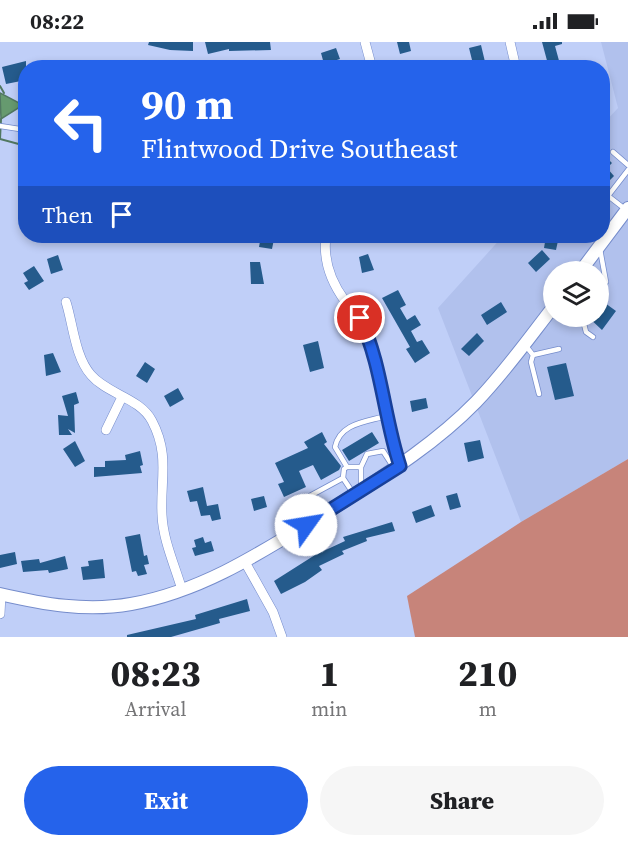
<!DOCTYPE html>
<style>
:root{--surface:#fff;--page:#f6f6f6;--text:#202124;--muted:#757577;--accent:#2563eb}
body{margin:0;font-family:"Source Serif 4",serif;background:var(--page);color:var(--text);height:100vh;display:flex;flex-direction:column;font-size:22px;white-space:nowrap}
*{box-sizing:border-box;margin:0}
p{font-size:20px;color:var(--muted)}
.icon{flex:none;width:33px;height:33px;fill:none;stroke:currentColor;stroke-width:2;stroke-linecap:round;stroke-linejoin:round}
.map{position:relative;height:595px;overflow:hidden}
.drawer{display:flex;flex-direction:column;background:var(--surface);flex:1}
.drawer>*{flex:none}
.top-card{position:absolute;left:18px;top:18px;width:592px;height:183px;border-radius:24px;box-shadow:0 3px 9px #0003;background:#2563eb;color:#fff;overflow:hidden}
.fabs{position:absolute;left:543px;top:219px;display:grid;gap:12px}
.fabs a{display:grid;place-items:center;width:66px;height:66px;border-radius:50%;background:var(--surface);box-shadow:0 3px 9px #0003;font-size:30px}
.pin{position:absolute;display:grid;place-items:center;width:51px;height:51px;color:#fff;margin:-26px;border:3px solid #fff;border-radius:50%;box-shadow:0 2px 6px #0007}
.me{position:absolute;width:66px;margin:-33px;rotate:58deg;stroke-linejoin:round;filter:drop-shadow(0 0 4px #0008)}
.turn{display:flex;align-items:center;gap:21px;height:126px;padding:0 24px;font-size:27px}
.turn .icon{width:78px;height:78px;stroke-width:2.5}
.turn b{display:block;font-size:42px;line-height:51px}
.then{display:flex;align-items:center;height:57px;padding:0 24px;background:#0003;gap:12px;font-size:22px}
.eta{display:flex;justify-content:space-evenly;align-items:center;height:102px;text-align:center}
.eta b{font-size:36px;font-weight:800;line-height:42px}
.button{display:flex;gap:12px;margin-top:auto;padding:12px 24px}
.button a{flex:1;height:69px;border-radius:36px;background:var(--accent);color:#fff;font-size:24px;font-weight:800;line-height:69px;text-align:center}
.button a+a{background:var(--page);color:var(--text)}
.status{display:flex;justify-content:space-between;align-items:center;height:42px;padding:0 30px;background:var(--surface);direction:ltr}
.status svg{height:16px;fill:currentColor}
.map>svg:first-child{display:block}
.built{fill:#b1c1ed;fill-rule:evenodd}
.forest{fill:#c7847a}
.water{fill:#669a6f;stroke:#517861;stroke-width:1.5}
.lines{fill:none;stroke-linecap:round;stroke-linejoin:round}
.stream{stroke:#517861;stroke-width:2}
.building{fill:#255b8c}
.lane-casing{stroke:#758ccb;stroke-width:6}
.street-casing{stroke:#758ccb;stroke-width:10}
.secondary-casing{stroke:#758ccb;stroke-width:14}
.lane{stroke:#fff;stroke-width:4.5}
.street{stroke:#fff;stroke-width:9}
.secondary{stroke:#fff;stroke-width:12}
.route-casing{stroke:#184099;stroke-width:15}
.route{stroke:#2563eb;stroke-width:10}
</style>
<div class="status"><b>08:22</b><svg viewBox="0 0 49 12"><path d="M0 12V9h3v3zM5 12V6h3v6zM10 12V3h3v9zM15 12V0h3v12zM26 1h20v11H26zM47 4h2v5h-2z"/></svg></div>
<div class="map">
<svg width="628" height="595" viewBox="0 0 628 595">
<rect width="100%" height="100%" fill="#c0cff8"/>
<!-- built -->
<path class="built" d="M601,0H628V417L521,480L438,266L503,194H603V82L618,66ZM554,230H598V274H554Z"/>
<!-- forest -->
<path class="forest" d="M628,417V595H415L407,554L521,480Z"/>
<!-- water -->
<path class="water" d="M0,51L23,63L1,77Z"/>
<g class="lines">
<!-- stream -->
<path class="stream" d="M0,44L4,51
M1,77L0,97L26,104"/>
</g>
<!-- building -->
<path class="building" d="M149,0H193V9L170,8L148,3Z
M205,0H270L271,8L229,9V7L208,12Z
M397,0H409L411,9L400,12Z
M542,0H562V2L555,4L561,26H549Z
M481,3L486,24L474,26L469,6Z
M336,6L340,17L324,22L321,11Z
M26,19V38L6,42L2,25Z
M603,112L612,121L607,126L614,134L608,140L603,135Z
M261,194H271V197H274L272,207L259,205Z
M546,194H559L556,208L544,206Z
M542,208L550,217L536,230L528,221Z
M368,212L374,228L362,231L359,215Z
M58,213L63,228L51,232L47,217Z
M250,220H260L264,242H251Z
M34,224L44,239L29,248L24,241L28,239L23,231Z
M398,248L406,263L400,266L407,278L415,273L421,283L411,289L417,300L422,298L430,311L415,321L406,307L410,305L382,256Z
M598,256L616,269L602,288L587,274H598Z
M501,260L507,270L487,283L481,273Z
M477,291L484,299L469,314L461,307Z
M318,299L324,326L310,330L303,303Z
M53,311L61,330L46,334L44,313Z
M145,320L155,327L147,341L136,334Z
M566,321L574,354L555,358L547,325Z
M178,346L184,357L170,365L164,354Z
M76,350L79,361L74,363L75,391L68,387L72,393H59L58,373L68,374L62,354Z
M426,356L428,366L412,370L410,359Z
M322,390L327,400L324,402L341,424L339,428L321,438L313,423L299,429L306,445L284,455L278,442L284,440L275,421L308,406L304,400Z
M372,390L379,401L349,419L342,408Z
M480,398L484,416L468,420L464,401Z
M75,399L85,419L75,425L63,407Z
M140,409L143,423L140,424L142,431L94,435V425H105V419L126,418L125,413Z
M203,445L207,464L218,462L221,477L212,479L210,473L201,474L197,459L190,460L187,449Z
M457,451L461,465L450,468L446,454Z
M264,454L267,465L254,469L251,457Z
M431,463L435,474L416,481L412,470Z
M392,480L395,489L366,496L367,499L342,509L344,512L319,524L322,528L305,540L281,552L274,539L315,513L345,499L343,495Z
M140,492L144,514L147,513L149,522L144,523L147,532L138,534L136,529L132,530L125,495Z
M203,495L205,501L211,499L214,509L195,514L192,506L196,505L194,498Z
M15,510L17,522L0,526V513Z
M65,514L68,527L49,531L48,528L23,530L21,519L39,517L40,521Z
M103,517L105,536L83,538L81,525L89,524L88,519Z
M247,557L250,569L219,577L220,581L171,595H127V593L196,577L195,573Z"/>
<g class="lines">
<!-- lane casing -->
<g class="lane-casing">
<path id="lane" d="M0,84L26,88
M613,110L628,123
M603,150L625,167
M608,154L628,128
M600,207L606,240
M582,274L586,290L593,295
M526,304L533,313L559,307
M533,313L531,320L539,352
M347,425L335,405C340,381 366,380 386,374
M347,425H361L367,412L383,409L394,426
M347,425L344,427L343,436L353,451
M361,425V440L364,446
M306,482L295,462L343,436"/>
</g>
<!-- street casing -->
<g class="street-casing">
<path id="street" d="M365,0L372,26
M510,0L516,26
M326,194C323,217 331,240 345,259C350,265 356,270 360,276C381,309 387,384 400,425
M66,260C73,282 75,315 91,333C107,352 140,356 152,379C170,413 160,438 162,473C163,498 175,524 182,548
M106,388L122,355
M245,520L273,570L282,595
M0,572L1,552"/>
</g>
<!-- secondary casing -->
<g class="secondary-casing">
<path id="secondary" d="M580,230L628,166
M0,552C43,562 86,570 131,562C204,549 265,508 327,470C380,436 432,405 476,360C505,330 529,296 554,264"/>
</g>
<!-- lane -->
<use href="#lane" class="lane"/>
<!-- street -->
<use href="#street" class="street"/>
<!-- secondary -->
<use href="#secondary" class="secondary"/>
</g>
<g class="lines">
<!-- route casing -->
<g class="route-casing">
<path id="route" d="M306,483L400,424C384,376 382,323 360,276"/>
</g>
<!-- route -->
<use href="#route" class="route"/>
</g>
</svg>
<div class="fabs">
<a><svg class="icon" aria-label="layers" viewBox="0 0 24 24"><path d="M12 4l9 5-9 5-9-5zM3 14l9 5 9-5"/></svg></a>
</div>
<div class="pin" style="left:360px;top:276px;background:#d93025"><svg class="icon" aria-label="arrive" viewBox="0 0 24 24"><path d="M6 21V4h12l-3 4 3 4H6"/></svg></div>
<svg class="me" style="left:306px;top:483px" viewBox="-20 -20 40 40"><circle r="19" fill="#fff"/><path d="M0-13L10 11 0 6-10 11z" fill="#2563eb"/></svg>
<div class="top-card">
<div class="turn"><svg class="icon" aria-label="left" viewBox="0 0 24 24"><path d="M17 20v-9H6M10 6l-5 5 5 5"/></svg><div><b>90 m</b>Flintwood Drive Southeast</div></div>
<div class="then">Then<svg class="icon" aria-label="arrive" viewBox="0 0 24 24"><path d="M6 21V4h12l-3 4 3 4H6"/></svg></div>
</div>
</div>
<section class="drawer">
<div class="eta">
<div><b>08:23</b><p>Arrival</p></div>
<div><b>1</b><p>min</p></div>
<div><b>210</b><p>m</p></div>
</div>
<div class="button"><a>Exit</a><a>Share</a></div>
</section>
